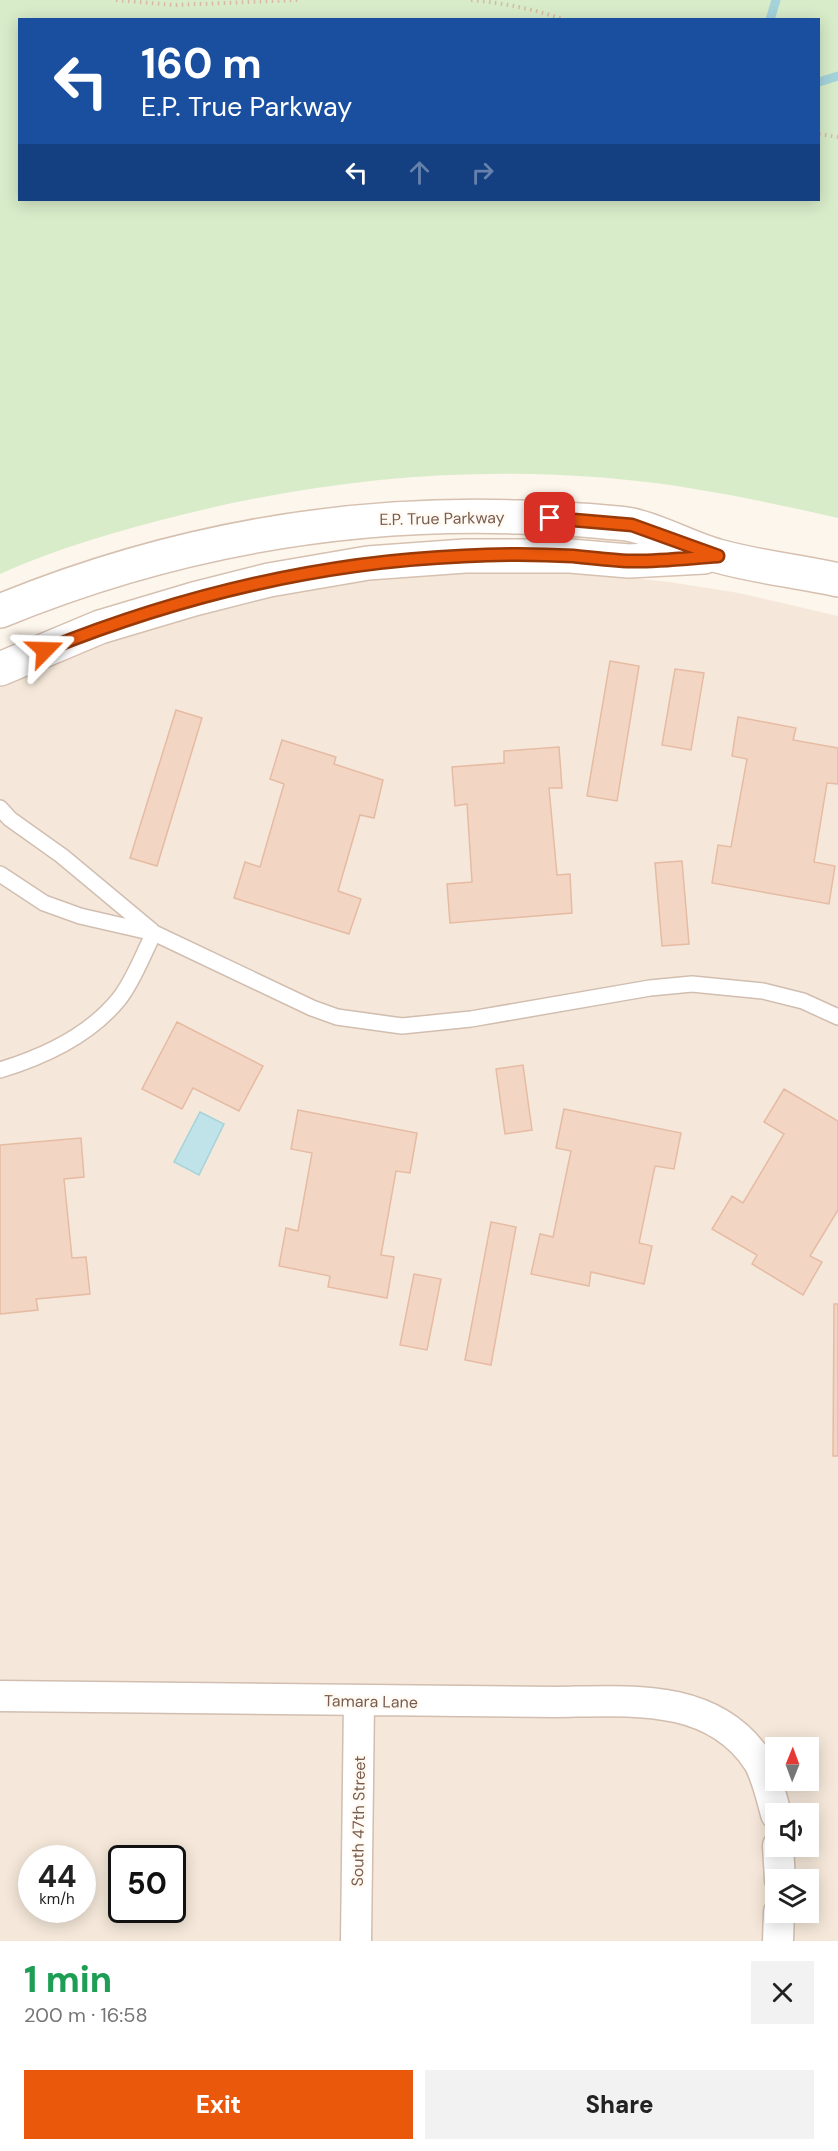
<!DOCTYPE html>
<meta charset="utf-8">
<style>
:root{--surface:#fff;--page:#f2f2f2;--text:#222;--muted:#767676;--accent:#ea580c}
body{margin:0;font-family:"DM Sans",sans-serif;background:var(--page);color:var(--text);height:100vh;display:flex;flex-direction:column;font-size:22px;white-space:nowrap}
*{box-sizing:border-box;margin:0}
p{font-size:20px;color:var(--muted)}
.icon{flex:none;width:33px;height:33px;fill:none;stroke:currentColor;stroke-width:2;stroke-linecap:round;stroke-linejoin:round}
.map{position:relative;height:1941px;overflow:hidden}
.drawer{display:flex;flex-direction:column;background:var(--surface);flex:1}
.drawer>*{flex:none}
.hud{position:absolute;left:18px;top:18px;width:802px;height:183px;border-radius:0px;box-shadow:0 3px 15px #0003;background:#1a4fa0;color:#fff;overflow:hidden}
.needle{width:39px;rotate:1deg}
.controls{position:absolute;left:765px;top:1737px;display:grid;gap:12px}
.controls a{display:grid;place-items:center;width:54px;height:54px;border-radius:0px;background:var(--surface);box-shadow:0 3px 15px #0003;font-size:30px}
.speed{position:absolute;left:18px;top:1845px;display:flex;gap:12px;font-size:30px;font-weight:700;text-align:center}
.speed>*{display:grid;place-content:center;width:78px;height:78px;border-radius:50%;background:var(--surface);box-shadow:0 3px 15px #0003;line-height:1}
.speed small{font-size:15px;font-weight:400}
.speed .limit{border:3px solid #111;border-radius:9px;background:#fff;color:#111}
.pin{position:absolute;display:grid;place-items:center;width:51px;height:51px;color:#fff;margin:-26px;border-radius:12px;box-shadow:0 3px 9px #0006}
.me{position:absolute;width:66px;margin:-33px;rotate:68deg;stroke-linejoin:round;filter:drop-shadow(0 0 4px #0008)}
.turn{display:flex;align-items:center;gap:21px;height:126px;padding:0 24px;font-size:27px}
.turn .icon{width:78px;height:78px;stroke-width:2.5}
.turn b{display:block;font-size:42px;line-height:51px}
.lanes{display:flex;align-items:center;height:57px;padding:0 24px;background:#0003;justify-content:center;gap:30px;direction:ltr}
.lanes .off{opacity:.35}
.round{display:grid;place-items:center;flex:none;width:63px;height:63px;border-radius:0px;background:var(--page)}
.headline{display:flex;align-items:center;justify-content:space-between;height:102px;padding:0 24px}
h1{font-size:36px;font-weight:800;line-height:45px;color:#1e9e55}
.primary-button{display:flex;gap:12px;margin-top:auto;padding:12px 24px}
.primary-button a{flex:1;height:69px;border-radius:0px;background:var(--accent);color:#fff;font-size:24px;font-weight:800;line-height:69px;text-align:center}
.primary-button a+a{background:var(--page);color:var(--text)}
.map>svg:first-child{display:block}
.residential{fill:#f5e8da;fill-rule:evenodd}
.green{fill:#d8ecc9;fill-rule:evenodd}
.water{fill:#bfe3e8;stroke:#a5d3da;stroke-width:1.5}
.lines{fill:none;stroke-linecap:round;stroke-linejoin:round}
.stream{stroke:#a5d3da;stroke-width:9}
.building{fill:#f3d5c3;stroke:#e6bba3;stroke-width:1.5}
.lane-casing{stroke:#d1beb0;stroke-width:18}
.street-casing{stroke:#d1beb0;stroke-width:33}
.secondary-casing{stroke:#d6c0b0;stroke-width:36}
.path{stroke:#d9b8a5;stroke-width:4;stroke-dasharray:1.5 4.5;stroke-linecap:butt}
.lane{stroke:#fff;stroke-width:15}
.street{stroke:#fff;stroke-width:30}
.secondary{stroke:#fff;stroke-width:33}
.route-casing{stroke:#983908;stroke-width:15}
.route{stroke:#ea580c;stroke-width:10}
.labels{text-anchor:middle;stroke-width:5;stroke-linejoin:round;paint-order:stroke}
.street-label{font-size:16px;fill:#7a5c4d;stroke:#fffaf3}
</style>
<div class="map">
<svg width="838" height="1941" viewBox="0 0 838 1941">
<rect width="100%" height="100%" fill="#fdf6ec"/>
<!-- residential -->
<path class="residential" d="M526,571L598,574L669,582L739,593L838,616V1941H0V687L110,642L177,620L245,602L314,588L384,578L455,573ZM776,1748H808V1780H776ZM776,1814H808V1846H776ZM32,1858H82V1910H32ZM122,1858H172V1910H122ZM776,1880H808V1912H776Z"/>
<!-- green -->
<path class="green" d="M0,0H838V518C791,507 743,497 695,489C525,461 348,473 181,515C120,530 58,548 0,574ZM20,20H819V200H20Z"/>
<!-- water -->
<path class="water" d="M200,1112L224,1124L199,1175L174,1162Z"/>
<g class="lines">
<!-- stream -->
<path class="stream" d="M770,20L776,0
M819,82L838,76"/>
</g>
<!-- building -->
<path class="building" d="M610,661L639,666L617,801L587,796Z
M675,669L704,673L691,750L662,745Z
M176,710L202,718L157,866L130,858Z
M738,717L796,728L793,740L838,748V784L827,783L814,862L835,866L829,904L712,883L718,845L731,847L747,759L732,756Z
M282,740L336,757L334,764L383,780L374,818L360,815L338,891L361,899L349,934L234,898L245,862L260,867L284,784L270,779Z
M559,747L562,788H549L557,875L570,874L572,913L450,923L447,884L472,882L467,804L455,806L452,767L504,763V751Z
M682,861L689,944L662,946L655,863Z
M177,1022L263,1066L239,1111L193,1088L182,1109L142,1089Z
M523,1065L532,1130L505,1134L496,1069Z
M784,1089L838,1121V1210L810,1256L822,1262L803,1295L752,1264L757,1255L712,1229L732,1196L743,1203L784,1134L764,1122Z
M564,1109L681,1133L674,1169L655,1166L639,1243L652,1246L644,1284L591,1272L589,1286L531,1274L540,1234L553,1237L571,1151L556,1148Z
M298,1110L417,1133L410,1173L396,1171L381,1255L394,1257L387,1298L328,1287L330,1276L279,1266L286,1228L298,1231L312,1153L291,1149Z
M81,1138L84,1177L64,1179L72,1258L86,1257L90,1294L36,1299L38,1310L0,1314V1145Z
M491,1222L516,1227L491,1365L465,1360Z
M414,1274L441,1279L427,1350L400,1345Z
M834,1304H838V1456H833Z"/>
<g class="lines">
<!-- lane casing -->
<g class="lane-casing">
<path id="lane" d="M0,808L10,819L62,856L152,931
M0,874L44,903L80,916L154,933L312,1008L337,1017L402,1026L471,1019L650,988L692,984L763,991L803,1001L838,1017
M0,1070C43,1057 90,1035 119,999C134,980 143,954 154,933"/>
</g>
<!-- street casing -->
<g class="street-casing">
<path id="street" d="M0,1696L556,1702C628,1701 713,1692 758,1761C766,1774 772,1799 776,1814
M778,1846L780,1880
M356,1941L359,1701
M778,1941L779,1912"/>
</g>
<!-- secondary casing -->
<g class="secondary-casing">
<path id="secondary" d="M0,611C166,543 340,511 519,517C548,518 576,519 605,522C614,523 624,523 632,525C662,532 689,548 718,556C757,567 798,571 838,580
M0,669L100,627L194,599L269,580L368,563L465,556H570L629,561L704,557"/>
</g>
<!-- path -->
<path class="path" d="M116,0L173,5L298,0
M471,0C504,3 534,9 565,20
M819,134L838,137"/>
<!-- lane -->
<use href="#lane" class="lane"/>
<!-- street -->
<use href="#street" class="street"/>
<!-- secondary -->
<use href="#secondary" class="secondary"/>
</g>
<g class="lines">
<!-- route casing -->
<g class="route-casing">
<path id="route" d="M45,650C179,596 320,562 464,556C500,554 537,554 573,556C591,558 609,560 627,561C657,562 688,558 718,556L632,525L550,518"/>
</g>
<!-- route -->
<use href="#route" class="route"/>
</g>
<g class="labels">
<!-- street labels -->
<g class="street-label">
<text transform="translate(442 518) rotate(-1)" y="6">E.P. True Parkway</text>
<text transform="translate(371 1701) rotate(1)" y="6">Tamara Lane</text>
<text transform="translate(358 1821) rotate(-89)" y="6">South 47th Street</text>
</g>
</g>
</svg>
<div class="controls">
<a><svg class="needle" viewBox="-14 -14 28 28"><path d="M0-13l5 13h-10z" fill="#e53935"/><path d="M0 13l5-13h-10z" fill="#767676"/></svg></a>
<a><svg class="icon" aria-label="sound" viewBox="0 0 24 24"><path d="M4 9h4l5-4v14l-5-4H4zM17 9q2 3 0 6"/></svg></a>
<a><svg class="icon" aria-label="layers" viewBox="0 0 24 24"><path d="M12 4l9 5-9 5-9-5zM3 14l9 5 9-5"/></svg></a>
</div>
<div class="speed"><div>44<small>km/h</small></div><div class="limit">50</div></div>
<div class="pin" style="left:550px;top:518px;background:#d93025"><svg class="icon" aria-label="arrive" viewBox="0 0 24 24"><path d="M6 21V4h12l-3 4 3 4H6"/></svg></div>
<svg class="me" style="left:45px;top:650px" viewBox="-20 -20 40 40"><path d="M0-17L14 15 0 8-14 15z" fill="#ea580c" stroke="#fff" stroke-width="4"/></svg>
<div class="hud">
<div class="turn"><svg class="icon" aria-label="left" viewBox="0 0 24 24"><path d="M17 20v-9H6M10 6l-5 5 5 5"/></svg><div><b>160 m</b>E.P. True Parkway</div></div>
<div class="lanes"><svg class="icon" aria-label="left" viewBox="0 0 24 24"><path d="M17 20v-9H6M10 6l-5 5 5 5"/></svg><svg class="icon off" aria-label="ahead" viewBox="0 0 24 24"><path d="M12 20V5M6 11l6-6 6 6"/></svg><svg class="icon off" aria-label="right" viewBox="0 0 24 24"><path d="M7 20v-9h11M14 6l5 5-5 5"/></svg></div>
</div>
</div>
<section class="drawer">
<div class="headline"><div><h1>1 min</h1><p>200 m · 16:58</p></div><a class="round"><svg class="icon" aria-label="close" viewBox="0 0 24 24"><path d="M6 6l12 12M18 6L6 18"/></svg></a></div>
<div class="primary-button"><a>Exit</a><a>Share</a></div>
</section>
